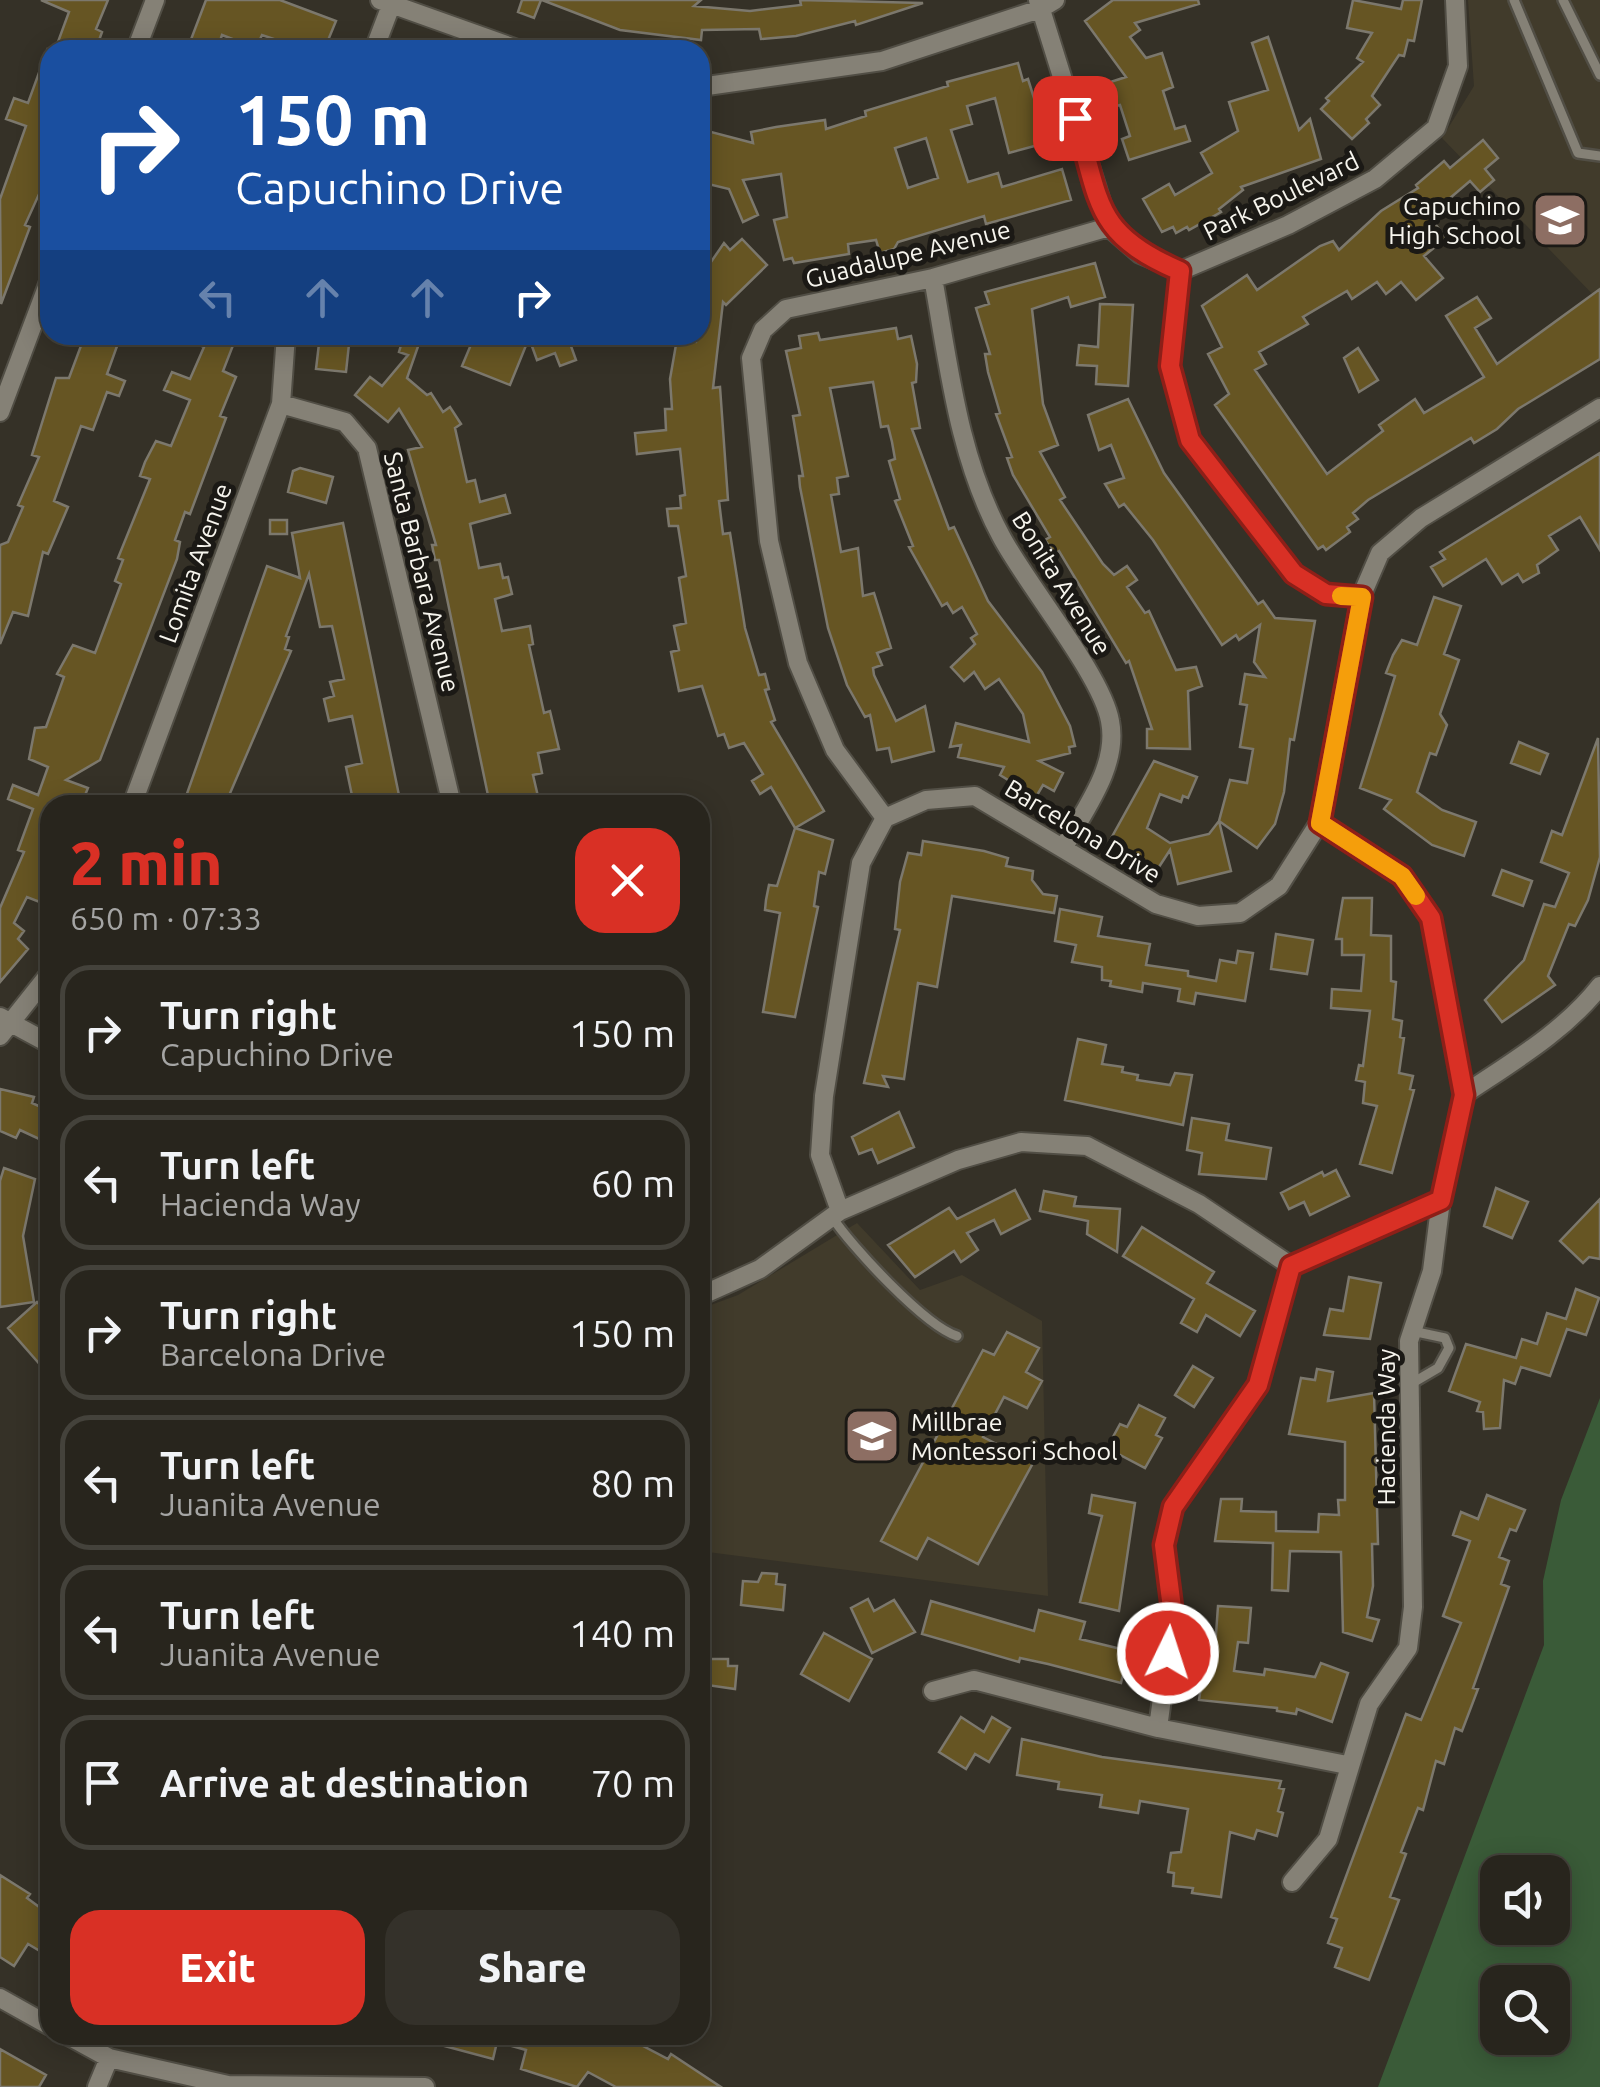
<!DOCTYPE html>
<meta charset="utf-8">
<style>
:root{--surface:#28251d;--page:#34312a;--text:#f1f3f6;--muted:#a5a5a4;--line:#44423b;--accent:#d93025}
body{margin:0;font-family:Ubuntu,sans-serif;background:var(--page);color:var(--text);height:100vh;display:flex;flex-direction:column;font-size:38px;white-space:nowrap}
*{box-sizing:border-box;margin:0}
p{font-size:32px;color:var(--muted)}
.icon{flex:none;width:55px;height:55px;fill:none;stroke:currentColor;stroke-width:2;stroke-linecap:round;stroke-linejoin:round}
.map{position:relative;flex:1;overflow:hidden}
.drawer{position:absolute;left:40px;top:795px;width:670px;height:1250px;display:flex;flex-direction:column;background:var(--surface);border-radius:30px;box-shadow:0 5px 25px #0003,0 0 0 2px var(--line)}
.drawer>*{flex:none}
.hud{position:absolute;left:40px;top:40px;width:670px;height:305px;border-radius:30px;box-shadow:0 5px 25px #0003,0 0 0 2px var(--line);background:#1a4fa0;color:#fff;overflow:hidden}
.fabs{position:absolute;left:1480px;top:1855px;display:grid;gap:20px}
.fabs a{display:grid;place-items:center;width:90px;height:90px;border-radius:20px;background:var(--surface);box-shadow:0 5px 25px #0003,0 0 0 2px var(--line);font-size:50px}
.pin{position:absolute;display:grid;place-items:center;width:85px;height:85px;color:#fff;margin:-42px;border-radius:20px;box-shadow:0 5px 15px #0006}
.me{position:absolute;width:110px;margin:-55px;rotate:4deg;stroke-linejoin:round;filter:drop-shadow(0 0 8px #0008)}
.turn{display:flex;align-items:center;gap:35px;height:210px;padding:0 30px;font-size:45px}
.turn .icon{width:130px;height:130px;stroke-width:2.5}
.turn b{display:block;font-size:70px;line-height:85px}
.lanes{display:flex;align-items:center;height:95px;padding:0 30px;background:#0003;justify-content:center;gap:50px;direction:ltr}
.lanes .off{opacity:.35}
.round{display:grid;place-items:center;flex:none;width:105px;height:105px;border-radius:30px;background:var(--page)}
.overview{display:flex;align-items:center;justify-content:space-between;height:170px;padding:0 30px}
h1{font-size:60px;font-weight:800;line-height:75px;color:var(--accent)}
.button{display:flex;gap:20px;margin-top:auto;padding:20px 30px}
.button a{flex:1;height:115px;border-radius:30px;background:var(--accent);color:#fff;font-size:40px;font-weight:800;line-height:115px;text-align:center}
.button a+a{background:var(--page);color:var(--text)}
ul{padding:0;list-style:none}
li{display:flex;align-items:center;gap:30px;height:135px;margin:0 20px 15px;padding:0 10px;border:5px solid var(--line);border-radius:30px}
li div{flex:1}
li b{display:block;font-size:38px}
li em{font-style:normal}
.map>svg:first-child{display:block}
.built{fill:#413b2b}
.green{fill:#3a5b38;fill-rule:evenodd}
.building{fill:#665523;stroke:#7c786d;stroke-width:2.5;fill-rule:evenodd}
.lines{fill:none;stroke-linecap:round;stroke-linejoin:round}
.service-casing{stroke:#514e45;stroke-width:14}
.minor-casing{stroke:#514e45;stroke-width:22}
.service{stroke:#858176;stroke-width:9}
.minor{stroke:#858176;stroke-width:18}
.route-casing{stroke:#8d1f18;stroke-width:25}
.route{stroke:#d93025;stroke-width:18}
.slow{stroke:#f59e0b;stroke-width:18}
.labels{text-anchor:middle;stroke-width:10;stroke-linejoin:round;paint-order:stroke}
.street-label{font-size:25px;fill:#f7f5ee;stroke:#1b1915}
.poi-label{font-size:25px;fill:#f7f5ee;stroke:#1b1915;text-anchor:end}
</style>
<div class="map">
<svg width="1600" height="2087" viewBox="0 0 1600 2087">
<rect width="100%" height="100%" fill="#353127"/>
<!-- built -->
<path class="built" d="M1468,0H1600V302L1442,138L1474,86Z
M857,1223L920,1290L962,1275L1042,1321L1048,1596L700,1551V1309L738,1295Z"/>
<!-- green -->
<path class="green" d="M1600,1398V2087H1378L1544,1645L1543,1581L1561,1500ZM1498,1872H1552V1928H1498ZM1498,1982H1552V2038H1498Z"/>
<!-- building -->
<path class="building" d="M41,0H108L96,29L102,32L97,46L91,50H55L69,12Z
M206,0H280L336,21L324,50H290L292,45L262,35L256,48L222,35L217,50H187Z
M522,0H541L534,18L518,12Z
M542,0H701L694,6L750,11L801,5L800,0L923,3L856,25L855,21L796,36L761,39L759,29L702,30L701,40L620,30Z
M1113,0H1198L1199,4L1135,23L1140,30L1130,37L1146,58L1162,53L1173,87L1163,91L1175,129L1185,126L1190,141L1129,160L1122,139L1130,136L1120,105L1112,107L1104,84L1126,77L1085,21Z
M1353,0L1401,9L1403,0H1422L1414,41L1408,40L1404,56L1399,55L1372,96L1380,105L1366,119L1369,123L1352,139L1321,109L1329,101L1326,98L1363,62L1357,58L1372,33L1347,28Z
M1268,37L1299,130L1310,119L1321,159L1241,187L1243,190L1219,209L1221,212L1189,230L1187,227L1176,233L1173,227L1162,232L1143,199L1169,184L1175,195L1212,173L1201,153L1238,131L1229,102L1268,90L1252,43Z
M48,48L50,170L25,225L30,227L1,304L0,199L26,126L6,119L14,98L28,103Z
M1018,63L1023,81L1028,79L1045,133L1036,136L1038,145L1009,153L995,98L967,106L972,124L951,130L968,182L998,173L1002,187L1062,169L1071,200L986,224L984,216L898,242L894,249L880,253L876,240L848,244L849,254L794,263L792,258L784,260L774,220L787,217L781,174L743,180L758,215L743,222L729,189L700,182V129L753,143L751,132L776,127L825,120L826,129L866,116L865,111L948,86L947,82ZM926,138L938,178L908,188L895,148Z
M1483,140L1498,158L1485,169L1494,180L1480,192L1470,181L1429,216L1446,238L1424,256L1443,278L1416,300L1401,282L1386,294L1377,282L1352,299L1347,291L1303,317L1308,324L1259,352L1266,364L1255,370L1327,474L1383,431L1379,425L1415,399L1424,413L1484,377L1446,316L1477,297L1491,318L1475,328L1497,364L1600,289V359L1518,409L1497,429L1474,443L1471,438L1368,500L1353,513L1358,519L1347,527L1350,532L1326,550L1323,546L1318,549L1215,405L1229,394L1208,354L1222,347L1202,306L1247,275L1257,290L1320,246L1333,241L1339,250L1381,211L1418,188L1416,185L1444,161L1450,168Z
M742,239L767,265L726,305L723,302L713,388L720,387L728,500L719,501L723,534L730,533L745,628L759,675L765,674L769,689L765,690L775,720L771,722L824,811L795,828L771,787L760,794L752,781L763,774L744,743L729,748L724,734L718,736L702,686L679,691L671,652L679,650L674,626L686,623L679,578L686,576L678,526H669L667,509L681,508L680,496L685,495L680,449L637,454L635,433L666,430L665,409H672L670,379L677,339L696,342L700,335V278L724,243L730,250Z
M1095,263L1105,297L1071,307L1068,297L1032,309L1043,404L1058,445L1040,452L1065,497L1060,500L1103,564L1114,575L1127,566L1137,580L1127,587L1145,613L1149,611L1176,670L1196,667L1202,686L1188,691L1190,749L1147,748V729H1152L1129,661L1126,663L1059,551L1055,554L1045,540L1050,537L1013,475L1007,458L1012,457L996,414L1000,413L988,372L985,354H990L976,308L989,304L985,292Z
M1100,304L1133,305L1128,386L1096,384L1097,366L1077,365L1079,345L1098,347Z
M896,328L898,339L911,336L917,364L916,382L912,383L920,428L912,429L949,529L954,527L988,601L1042,672L1070,726L1075,746L1069,747L1070,753L1039,761L1063,773L1054,791L1043,785L1036,797L1000,775L1004,767L958,757L961,745L950,747L956,723L1029,742L1023,714L999,679L985,689L974,672L964,681L951,667L975,644L971,638L977,634L962,607L953,613L947,603L942,606L909,547L913,546L895,501L900,499L889,461L895,459L892,442L888,426L881,427L873,382L830,388L848,476L837,478L839,494L831,495L841,552L858,548L863,596L874,593L891,648L877,653L882,665L873,668L874,675L896,721L925,706L934,751L892,762L889,748L877,750L870,715L865,717L847,685L828,628L800,487L799,476H803L793,416L800,415L786,351L801,348L799,336L818,333L820,340Z
M85,335H121L107,374L125,381L119,396L107,392L93,430L81,426L54,501L68,507L48,554L43,552L28,616L13,612L0,644V545L8,542L23,507L18,505L39,457L32,455L56,378H69Z
M178,335H237L223,371L236,377L220,416L226,418L190,514L185,512L175,540L180,542L177,559L100,760L66,780L88,788L81,805H50V890L45,904L27,897L14,923L24,931L18,939L28,949L0,982V908L24,852L18,850L33,809L8,799L13,785L38,795L48,767L29,759L35,728L46,727L64,677L57,674L73,645L95,653L121,584L115,581L123,560L118,558L150,479L140,476L145,462L156,441L171,446L190,400L164,390L172,372L190,379L204,347Z
M320,335H350L346,372L316,369Z
M404,335H422L407,378L427,395L431,393L443,412L450,407L461,424L455,428L467,482L475,480L480,502L505,495L510,513L470,524L479,568L500,564L503,578L508,577L512,594L495,599L502,631L530,626L533,644L529,645L544,713L550,711L559,749L538,753L542,773L533,775L540,805H490L439,560H435L432,545H436L408,450L422,447L399,409L388,422L355,395L370,377L382,386L408,355L399,352Z
M475,335H567L576,360L560,366L555,353L537,360L529,338L510,385L462,366Z
M1358,348L1378,380L1359,392L1344,358Z
M1128,399L1164,473L1258,604L1263,601L1275,618L1315,621L1294,740L1290,739L1284,792L1275,824L1257,848L1219,821L1230,780L1247,783L1253,749L1240,747L1247,705L1240,704L1245,674L1265,677L1254,662L1260,625L1239,640L1236,635L1222,645L1153,540L1124,504L1119,507L1105,484L1124,478L1111,445L1099,450L1088,415Z
M1600,453V550L1580,517L1549,536L1558,550L1537,565L1539,573L1523,582L1518,574L1502,584L1486,559L1443,586L1431,567L1445,559L1440,552Z
M300,468L333,477L326,503L288,492L293,471Z
M270,520H287V534H270Z
M343,523L401,805H354L346,767L362,763L352,716L329,721L324,699L334,696L330,682L344,679L332,626L320,627L309,574L286,636L289,637L285,649L291,651L225,805H183L267,566L300,578L292,533Z
M1434,597L1461,606L1444,654L1459,660L1440,714L1447,725L1436,755L1430,753L1417,792L1442,810L1476,822L1464,856L1432,845L1384,809L1391,800L1360,788L1395,676L1386,673L1393,655L1402,640L1417,645Z
M1598,738L1600,857L1588,900L1575,926L1569,924L1548,976L1555,985L1502,1022L1485,1000L1524,960L1544,904L1555,907L1569,873L1541,862L1552,831L1562,835Z
M1519,742L1548,754L1540,774L1511,763Z
M1154,761L1197,777L1188,798L1183,796L1181,802L1160,794L1147,828L1170,843L1209,834L1219,821L1231,871L1178,884L1170,850L1157,870L1109,842Z
M795,828L833,840L825,874L819,872L814,906L818,907L795,1017L763,1012L780,913L765,910L766,900L769,885L777,886Z
M923,841L984,851L1008,858L1006,866L1033,871L1032,880L1043,894L1057,896L1054,913L952,896L937,987L918,983L904,1079L883,1076L888,1087L864,1083L900,930L895,929L900,882L908,853L921,855Z
M1502,870L1532,881L1523,906L1493,895Z
M1343,898H1372L1371,935L1391,936V981L1396,982L1393,1019L1402,1021L1400,1037L1404,1038L1399,1073L1413,1076L1410,1089L1414,1090L1392,1173L1360,1164L1377,1106L1363,1103L1365,1082L1356,1080L1359,1065L1363,1066L1370,1011L1331,1008L1332,989L1361,991L1364,955H1342V939H1336Z
M1060,909L1102,917L1098,936L1150,944L1146,965L1188,971V976L1216,981L1220,960L1236,963L1238,951L1253,953L1245,1001L1196,993L1194,1004L1178,1001L1180,989L1143,983L1142,992L1110,986L1111,981L1102,980V967L1072,962L1076,945L1055,941Z
M1276,934L1313,940L1307,974L1271,969Z
M1078,1039L1106,1045L1102,1064L1123,1067L1122,1072L1138,1075L1137,1080L1170,1085L1175,1073L1192,1075L1183,1125L1065,1100Z
M0,1089L34,1097L32,1103L50,1111V1144L20,1130L16,1138L0,1131Z
M899,1112L914,1147L878,1163L872,1149L859,1154L852,1137Z
M1192,1118L1229,1124L1226,1140L1271,1148L1266,1179L1199,1174L1202,1153L1187,1150Z
M4,1168L35,1179L23,1236L34,1302L0,1307V1181Z
M1336,1170L1349,1196L1310,1215L1304,1202L1289,1209L1281,1193L1322,1172L1324,1176Z
M1496,1188L1528,1202L1512,1238L1484,1226Z
M1015,1190L1030,1219L1001,1234L994,1220L967,1233L978,1250L961,1262L954,1251L915,1277L888,1245L949,1208L957,1219Z
M1044,1191L1076,1197L1074,1206L1120,1209L1117,1252L1087,1234L1088,1221L1040,1211Z
M1600,1199V1259L1589,1257L1583,1263L1560,1241Z
M1142,1227L1214,1272L1207,1283L1255,1311L1240,1336L1206,1315L1197,1332L1181,1323L1194,1299L1123,1256Z
M1349,1277L1381,1283L1370,1339L1324,1335L1330,1309L1343,1311Z
M1576,1289L1599,1298L1586,1335L1567,1329L1550,1376L1521,1367L1515,1384L1504,1380L1500,1428L1484,1429L1483,1412L1477,1411L1480,1402L1449,1391L1466,1344L1516,1358L1522,1339L1537,1344L1547,1313L1566,1319Z
M37,1302L50,1316V1376L8,1328Z
M1007,1332L1039,1348L1026,1372L1042,1381L1027,1408L1004,1397L983,1437L1033,1463L978,1564L928,1538L917,1559L881,1541L983,1350L994,1355Z
M1193,1366L1213,1378L1194,1407L1175,1395Z
M1317,1369L1333,1372L1328,1401L1374,1393L1378,1544H1372L1373,1586L1367,1617L1379,1620L1372,1641L1343,1632L1341,1552L1290,1551L1288,1591L1272,1590L1273,1543L1215,1541L1221,1499H1242L1241,1511L1276,1512V1531L1318,1532L1319,1514L1339,1515L1338,1500H1345V1442L1289,1434L1301,1378L1315,1380Z
M1139,1405L1165,1418L1156,1435L1162,1438L1145,1468L1107,1448L1120,1424L1127,1427Z
M1092,1495L1135,1503L1119,1611L1080,1602L1102,1516L1089,1513Z
M1487,1495L1525,1510L1516,1531L1510,1529L1499,1557L1509,1561L1501,1584L1509,1587L1473,1688L1478,1689L1462,1731L1455,1728L1444,1764L1436,1761L1423,1810L1418,1808L1401,1852L1406,1854L1390,1897L1399,1900L1369,1980L1335,1967L1342,1948L1328,1943L1337,1919L1331,1917L1406,1714L1421,1720L1461,1623L1443,1616L1470,1541L1453,1535L1461,1512L1478,1519Z
M762,1573L777,1574L776,1584L785,1585L783,1610L741,1605L743,1581L758,1582Z
M868,1599L874,1611L894,1600L915,1632L872,1653L851,1608Z
M931,1601L1034,1631L1039,1610L1085,1622L1080,1639L1129,1651L1121,1683L1048,1664L1020,1658L1019,1662L922,1634Z
M1218,1606L1251,1608L1248,1643L1238,1642L1234,1671L1264,1675L1265,1669L1315,1677L1321,1663L1348,1673L1332,1722L1297,1709L1296,1714L1277,1711V1708L1199,1700L1207,1647L1215,1648Z
M824,1633L872,1659L849,1701L801,1674Z
M700,1659H728V1666H737L735,1689L700,1684Z
M961,1717L984,1732L992,1717L1010,1728L989,1762L975,1754L966,1769L939,1752Z
M1022,1739L1102,1757L1281,1781L1279,1788L1284,1789L1278,1811L1283,1813L1277,1836L1257,1830L1254,1839L1230,1832L1221,1897L1192,1893L1193,1888L1173,1886L1174,1873L1168,1872L1171,1853L1181,1852L1188,1809L1140,1801L1138,1813L1100,1807L1102,1795L1058,1789L1059,1782L1017,1775Z
M0,1875L30,1894L27,1898L50,1915V1957L28,1944L14,1966L0,1957Z
M422,2035H622L668,2059L671,2054L721,2087H616L588,2072L577,2087L521,2069L526,2050L497,2042L493,2059L422,2040Z
M0,2049L46,2075L39,2087H0Z"/>
<g class="lines">
<!-- service casing -->
<g class="service-casing">
<path id="service" d="M1514,0L1578,153L1600,156
M1563,0L1600,75
M832,1217C851,1246 925,1326 957,1336
M1409,1385L1438,1368L1449,1348L1445,1338L1412,1331"/>
</g>
<!-- minor casing -->
<g class="minor-casing">
<path id="minor" d="M380,0L520,50
M1038,0L1109,227L1140,254L1180,271L1170,366L1191,440L1294,574L1326,594L1361,597
M136,50L155,0
M374,50L393,0
M700,87L882,61L1040,9L1055,0
M1180,271L1288,225L1375,179L1436,128L1458,66L1455,0
M933,278C949,366 958,456 1001,536C1026,584 1102,675 1110,721C1119,766 1084,810 1064,847
M281,404L345,422L367,448L452,805
M0,412L50,279
M132,805L281,404L286,335
M885,818L835,750L798,663L769,541L751,358L763,330L786,309L933,278L1109,227
M0,1017L50,1044
M0,1036L50,973
M1463,1095C1512,1062 1564,1032 1600,986
M840,1211L820,1155L824,1096L861,863L885,818L926,800L975,796L1156,904L1198,916L1240,913L1279,886L1319,823L1361,597L1380,553L1421,518L1600,408
M700,1296L760,1269L840,1211L958,1160L1021,1142L1087,1146L1199,1204L1291,1266
M933,1691L974,1680L1158,1728L1347,1765
M1158,1728L1173,1616L1164,1545L1173,1507L1258,1385L1291,1266L1441,1200
M1292,1882L1328,1839L1369,1704L1408,1648L1413,1607L1409,1341L1432,1271L1441,1200L1463,1095L1431,919L1402,875L1319,823
M0,1998L50,2026
M67,2035L109,2058L228,2085L425,2087
M97,2087L109,2058"/>
</g>
<!-- service -->
<use href="#service" class="service"/>
<!-- minor -->
<use href="#minor" class="minor"/>
</g>
<g class="lines">
<!-- route casing -->
<g class="route-casing">
<path id="route" d="M1075,118C1101,202 1092,233 1180,271L1170,366L1190,440L1294,574L1326,594L1362,597L1320,823L1402,876L1431,918L1464,1095L1441,1200L1291,1266L1258,1385L1173,1507L1164,1545L1173,1616L1168,1653"/>
</g>
<!-- route -->
<use href="#route" class="route"/>
<!-- slow -->
<path class="slow" d="M1341,596L1362,597L1320,823L1402,876L1416,896"/>
</g>
<!-- icons -->
<defs>
<g id="school-square" transform="scale(2.875)"><rect x="-9" y="-9" width="18" height="18" rx="4" fill="#8d6e63" stroke="#1b1915"/><path d="M0-5L7-2L0 1L-7-2ZM-4 1L0 2.5L4 1V4Q0 6-4 4Z" fill="#fff"/></g>
</defs>
<g fill-rule="evenodd">
<use href="#school-square" x="1560" y="220"/>
<use href="#school-square" x="872" y="1436"/>
</g>
<g class="labels">
<!-- street labels -->
<g class="street-label">
<text transform="translate(1281 196) rotate(-26)" y="9">Park Boulevard</text>
<text transform="translate(908 254) rotate(-14)" y="9">Guadalupe Avenue</text>
<text transform="translate(195 563) rotate(-70)" y="9">Lomita Avenue</text>
<text transform="translate(422 572) rotate(76)" y="9">Santa Barbara Avenue</text>
<text transform="translate(1062 583) rotate(58)" y="9">Bonita Avenue</text>
<text transform="translate(1083 831) rotate(31)" y="9">Barcelona Drive</text>
<text transform="translate(1386 1427) rotate(-90)" y="9">Hacienda Way</text>
</g>
<!-- poi labels -->
<g class="poi-label">
<text x="1521" y="215">Capuchino<tspan x="1521" dy="29">High School</tspan></text>
<text x="911" y="1431" text-anchor="start">Millbrae<tspan x="911" dy="29">Montessori School</tspan></text>
</g>
</g>
</svg>
<div class="fabs">
<a><svg class="icon" aria-label="sound" viewBox="0 0 24 24"><path d="M4 9h4l5-4v14l-5-4H4zM17 9q2 3 0 6"/></svg></a>
<a><svg class="icon" aria-label="search" viewBox="0 0 24 24"><circle cx="10" cy="10" r="6"/><path d="M15 15l6 6"/></svg></a>
</div>
<div class="pin" style="left:1075px;top:118px;background:#d93025"><svg class="icon" aria-label="arrive" viewBox="0 0 24 24"><path d="M6 21V4h12l-3 4 3 4H6"/></svg></div>
<svg class="me" style="left:1168px;top:1653px" viewBox="-20 -20 40 40"><circle r="17" fill="#d93025" stroke="#fff" stroke-width="3"/><path d="M0-11L8 9 0 5-8 9z" fill="#fff"/></svg>
<div class="hud">
<div class="turn"><svg class="icon" aria-label="right" viewBox="0 0 24 24"><path d="M7 20v-9h11M14 6l5 5-5 5"/></svg><div><b>150 m</b>Capuchino Drive</div></div>
<div class="lanes"><svg class="icon off" aria-label="left" viewBox="0 0 24 24"><path d="M17 20v-9H6M10 6l-5 5 5 5"/></svg><svg class="icon off" aria-label="ahead" viewBox="0 0 24 24"><path d="M12 20V5M6 11l6-6 6 6"/></svg><svg class="icon off" aria-label="ahead" viewBox="0 0 24 24"><path d="M12 20V5M6 11l6-6 6 6"/></svg><svg class="icon" aria-label="right" viewBox="0 0 24 24"><path d="M7 20v-9h11M14 6l5 5-5 5"/></svg></div>
</div>
<section class="drawer">
<div class="overview"><div><h1>2 min</h1><p>650 m · 07:33</p></div><a class="round" style="background:#d93025;color:#fff"><svg class="icon" aria-label="close" viewBox="0 0 24 24"><path d="M6 6l12 12M18 6L6 18"/></svg></a></div>
<ul>
<li><svg class="icon" aria-label="right" viewBox="0 0 24 24"><path d="M7 20v-9h11M14 6l5 5-5 5"/></svg><div><b>Turn right</b><p>Capuchino Drive</p></div><em>150 m</em></li>
<li><svg class="icon" aria-label="left" viewBox="0 0 24 24"><path d="M17 20v-9H6M10 6l-5 5 5 5"/></svg><div><b>Turn left</b><p>Hacienda Way</p></div><em>60 m</em></li>
<li><svg class="icon" aria-label="right" viewBox="0 0 24 24"><path d="M7 20v-9h11M14 6l5 5-5 5"/></svg><div><b>Turn right</b><p>Barcelona Drive</p></div><em>150 m</em></li>
<li><svg class="icon" aria-label="left" viewBox="0 0 24 24"><path d="M17 20v-9H6M10 6l-5 5 5 5"/></svg><div><b>Turn left</b><p>Juanita Avenue</p></div><em>80 m</em></li>
<li><svg class="icon" aria-label="left" viewBox="0 0 24 24"><path d="M17 20v-9H6M10 6l-5 5 5 5"/></svg><div><b>Turn left</b><p>Juanita Avenue</p></div><em>140 m</em></li>
<li><svg class="icon" aria-label="arrive" viewBox="0 0 24 24"><path d="M6 21V4h12l-3 4 3 4H6"/></svg><div><b>Arrive at destination</b></div><em>70 m</em></li>
</ul>
<div class="button"><a>Exit</a><a>Share</a></div>
</section>
</div>
